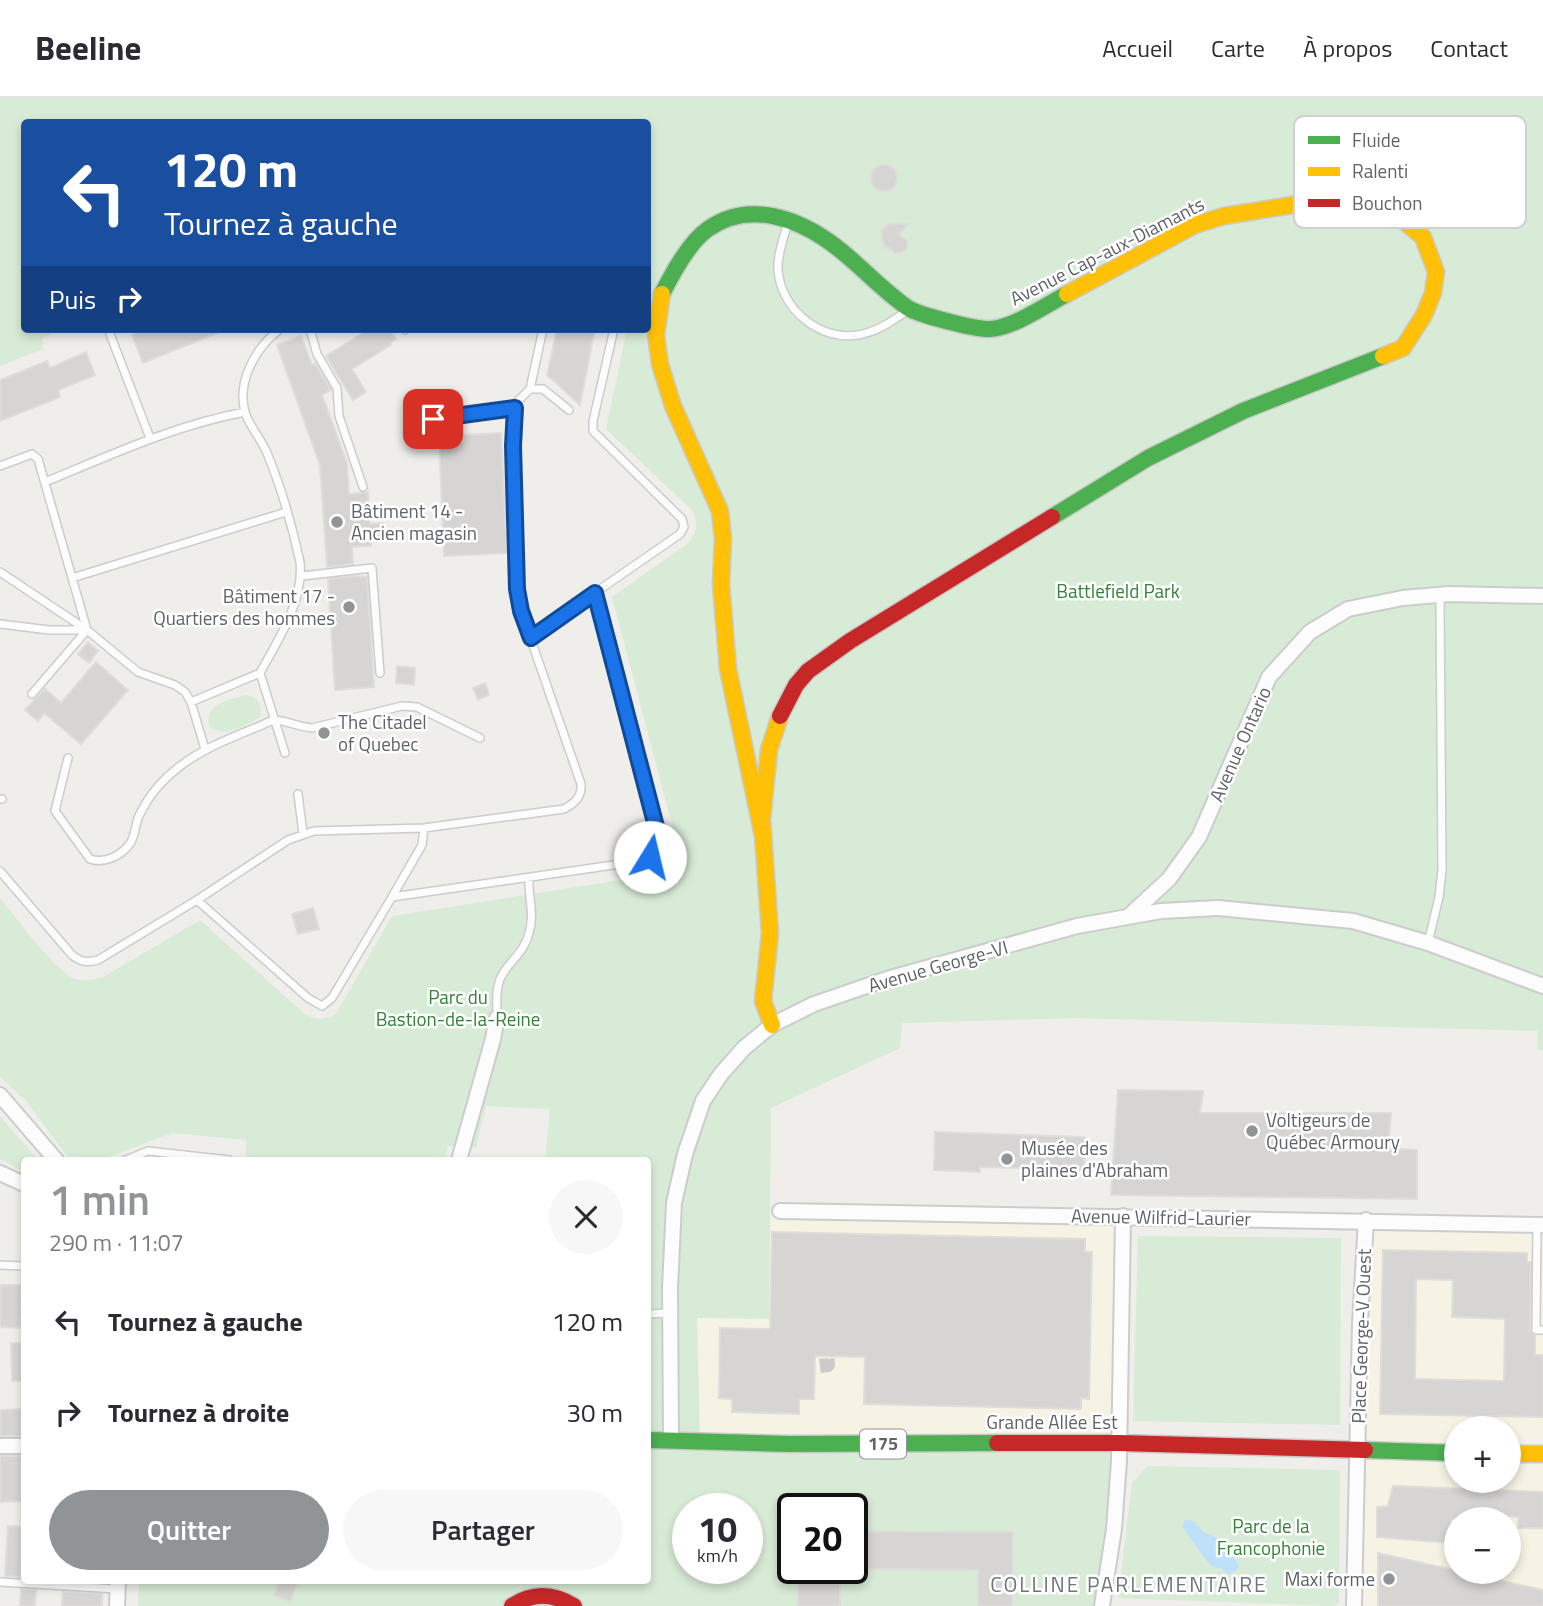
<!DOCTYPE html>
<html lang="fr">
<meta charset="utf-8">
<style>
:root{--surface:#fff;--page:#f7f7f7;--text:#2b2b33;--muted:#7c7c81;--line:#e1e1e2;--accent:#919496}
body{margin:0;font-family:"Titillium Web",sans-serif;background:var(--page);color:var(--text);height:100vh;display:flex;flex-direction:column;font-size:26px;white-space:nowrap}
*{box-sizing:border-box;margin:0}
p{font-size:23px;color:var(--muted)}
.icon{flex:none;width:38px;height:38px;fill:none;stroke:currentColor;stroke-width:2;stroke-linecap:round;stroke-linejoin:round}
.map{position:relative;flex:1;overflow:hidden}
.drawer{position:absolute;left:21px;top:1059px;width:630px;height:427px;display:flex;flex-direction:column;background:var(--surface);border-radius:7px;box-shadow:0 4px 10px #0003}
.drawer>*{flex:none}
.banner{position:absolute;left:21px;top:21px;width:630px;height:214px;border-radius:7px;box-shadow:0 4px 10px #0003;background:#1a4fa0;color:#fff;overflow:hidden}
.buttons{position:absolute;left:1444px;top:1318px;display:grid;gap:14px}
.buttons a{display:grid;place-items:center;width:77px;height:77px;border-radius:50%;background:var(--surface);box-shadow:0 4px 10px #0003;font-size:35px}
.speed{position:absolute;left:672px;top:1395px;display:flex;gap:14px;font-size:35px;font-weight:700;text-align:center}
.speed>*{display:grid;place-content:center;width:91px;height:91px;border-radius:50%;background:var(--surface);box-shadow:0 4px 10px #0003;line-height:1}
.speed small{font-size:18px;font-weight:400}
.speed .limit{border:4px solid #111;border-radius:10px;background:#fff;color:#111}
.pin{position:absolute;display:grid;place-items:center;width:60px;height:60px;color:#fff;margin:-30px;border-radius:14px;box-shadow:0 4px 10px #0006}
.me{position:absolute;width:77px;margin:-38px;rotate:9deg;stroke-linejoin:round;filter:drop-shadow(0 0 5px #0008)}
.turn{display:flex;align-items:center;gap:24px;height:147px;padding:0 28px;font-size:32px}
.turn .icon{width:91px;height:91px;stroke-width:2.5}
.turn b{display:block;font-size:49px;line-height:60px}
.then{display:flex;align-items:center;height:66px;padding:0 28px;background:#0003;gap:14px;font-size:26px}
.round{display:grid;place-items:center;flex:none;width:74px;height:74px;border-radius:37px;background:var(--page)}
.overview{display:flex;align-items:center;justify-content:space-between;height:119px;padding:0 28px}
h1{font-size:42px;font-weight:600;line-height:52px;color:var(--accent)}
.primary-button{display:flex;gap:14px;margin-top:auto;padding:14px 28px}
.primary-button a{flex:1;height:80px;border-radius:42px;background:var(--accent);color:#fff;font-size:28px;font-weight:600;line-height:80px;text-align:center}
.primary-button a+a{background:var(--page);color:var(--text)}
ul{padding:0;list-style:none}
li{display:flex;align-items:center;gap:21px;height:91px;padding:0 28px}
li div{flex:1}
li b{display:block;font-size:26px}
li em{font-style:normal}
header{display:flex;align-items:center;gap:42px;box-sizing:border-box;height:98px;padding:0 35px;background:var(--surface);border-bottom:2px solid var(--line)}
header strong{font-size:33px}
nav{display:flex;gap:38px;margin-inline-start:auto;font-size:24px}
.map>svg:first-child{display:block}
.commercial{fill:#f7f3e4;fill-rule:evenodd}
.green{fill:#d8ebd6;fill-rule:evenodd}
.water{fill:#bfe0f9}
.building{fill:#d6d5d3;stroke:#deddd9;stroke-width:2;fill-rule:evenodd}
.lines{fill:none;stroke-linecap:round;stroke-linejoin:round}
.street-tunnel{stroke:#cbcbca;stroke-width:14;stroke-dasharray:14 7;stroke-linecap:butt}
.lane-casing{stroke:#cbcccc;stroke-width:10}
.street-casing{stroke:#cbcccc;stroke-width:18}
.fast-casing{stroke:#cacacb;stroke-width:19}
.slow-casing{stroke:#cacacb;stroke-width:19}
.jam-casing{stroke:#cacacb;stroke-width:19}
.lane{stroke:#fdfcfc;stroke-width:7}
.street{stroke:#fdfcfc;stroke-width:14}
.fast{stroke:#4caf50;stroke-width:16}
.slow{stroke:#ffc107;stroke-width:16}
.jam{stroke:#c62828;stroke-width:16}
.route-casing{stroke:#114b97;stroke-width:18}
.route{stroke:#1a73e8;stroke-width:12}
.poi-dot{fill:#919496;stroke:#fff;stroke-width:2.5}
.labels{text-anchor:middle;stroke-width:5;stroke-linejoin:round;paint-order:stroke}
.shield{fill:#fff;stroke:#8f9295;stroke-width:2}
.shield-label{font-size:18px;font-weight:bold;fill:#5f6368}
.street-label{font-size:19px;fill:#5f6368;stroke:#fff}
.poi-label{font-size:19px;fill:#5f6368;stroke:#fff;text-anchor:start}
.park-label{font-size:19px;fill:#348238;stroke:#fff}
.neighbourhood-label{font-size:21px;letter-spacing:2px;fill:#70757a;stroke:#fff}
.key{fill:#fff;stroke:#cfd0d2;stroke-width:2}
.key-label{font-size:19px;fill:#5f6368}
</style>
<header>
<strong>Beeline</strong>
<nav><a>Accueil</a><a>Carte</a><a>À propos</a><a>Contact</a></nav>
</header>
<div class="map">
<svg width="1543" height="1508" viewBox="0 0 1543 1508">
<rect width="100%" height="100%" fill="#efeeea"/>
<!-- commercial -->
<path class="commercial" d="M771,1112L1123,1118L1119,1345L700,1342L697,1219L769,1221Z
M1366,1122L1543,1125V1508H1354ZM1456,1330H1508V1382H1456ZM1456,1421H1508V1474H1456Z"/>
<!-- green -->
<path class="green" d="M0,0H1543V952H1537L1538,933L1076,920L902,925L900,950L771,1010L769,1221L697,1220L700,1342L1119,1345L1102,1508H138L139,1482H648V1062H545L550,1011L486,1008L476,1050L448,1048L445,1062H246V1042L172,1035L101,1062H70L27,1004L0,979V800C15,818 56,874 75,881C85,884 94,881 103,879L200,822L306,917C317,922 325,922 336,916L392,818L684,772L612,499L687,446C697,435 699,426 692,412L606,331L627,231H648V136L652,114H648V24H24V231H59L42,241L43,251L0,268ZM688,1410H747V1470H688ZM793,1410H852V1470H793Z
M246,597C259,599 262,606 260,619C246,628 223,640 209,629C204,606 228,602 246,597Z
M0,1018L38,1062H24V1074L0,1061Z
M1138,1138L1341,1140L1340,1327L1133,1323Z
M1147,1368L1340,1372L1339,1505L1334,1508L1118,1500L1132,1385Z"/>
<!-- water -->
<path class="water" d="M1184,1422L1194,1423L1203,1434L1225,1443L1239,1468L1237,1472L1227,1476L1224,1472L1210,1467L1182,1429Z"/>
<!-- building -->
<path class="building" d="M871 80a13 13 0 1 1 26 0a13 13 0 1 1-26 0Z
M889,125L909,126L899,136L907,143V151L902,155H895L890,150H886L882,142V132Z
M146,231H224L225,232L143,265L132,237Z
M369,231H389L396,241L390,245L391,247L352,271L366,294L353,302L326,258Z
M557,231H595L580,307L547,277Z
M301,238L312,267L315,265L331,292L322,297L347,365L349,396L368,394L370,426L383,425V440H371V448L352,449L353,466L327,469L320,367L277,247Z
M86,254L95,277L58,292L60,299L0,323V282L47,263L50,270Z
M501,335L507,455L444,458L439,338Z
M354,478L367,479L374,589L335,592L328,481Z
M88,544L98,553L89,565L78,556Z
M96,564L128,592L81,646L44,615L38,623L25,612L45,591L61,605Z
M397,568L415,570L414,587L396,585Z
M485,585L489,597L478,602L473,590Z
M313,810L319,831L298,836L292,816Z
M1118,992L1203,993L1200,1015H1391L1388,1050L1417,1052V1101L1111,1097Z
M935,1034L1085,1039L1084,1072L980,1069V1074L934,1072Z
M772,1134L1085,1141V1154H1092L1089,1301L1081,1300V1311L864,1306L865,1259L815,1258L814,1301H799V1316L732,1314V1301L719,1300L720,1230L770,1231Z
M1383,1152L1527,1155V1164H1531L1530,1233L1535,1238V1257H1543V1319L1380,1316ZM1416,1181L1453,1182L1452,1219L1505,1221L1504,1283L1415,1281Z
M0,1187H21V1199H24V1219H21V1230L0,1229Z
M11,1245H24V1283H12Z
M24,1311V1338H0V1312Z
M0,1358H24V1403L0,1404Z
M1393,1388L1543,1394V1430H1518L1519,1419L1479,1415L1477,1421H1451L1450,1445L1377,1439V1409L1388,1408Z
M8,1428L24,1429L21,1479L5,1478Z
M852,1433L1013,1434L1012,1508H978V1472L852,1471Z
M1378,1455L1543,1492V1508H1378Z
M798,1470H840V1508H798Z
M279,1482H299L291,1504L274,1497Z
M21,1491L36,1492L35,1508H20Z
M63,1494L102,1496V1508H62Z"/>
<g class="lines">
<!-- street-tunnel -->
<path class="street-tunnel" d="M820,1268L828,1267L827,1258"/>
<!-- lane casing -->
<g class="lane-casing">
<path id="lane" d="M788,124C784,140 777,156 778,172C781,211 819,243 858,237C877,234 892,223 907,213
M280,231C256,249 235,285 246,317C251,330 261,341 267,355C281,389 292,427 300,464C304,503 278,542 260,575L285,655
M310,231L317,256L337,290L339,318L363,389
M405,231V232
M110,236L150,340
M530,291H543L569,312
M433,321L515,310
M0,368L32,356L38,361L87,532L138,574L175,587L185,594L191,604L205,651
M45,384C111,357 175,327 245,314
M0,474L87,532
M302,478L372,470L380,575
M72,480L286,414
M0,526L49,532H86
M531,539L680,436L684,429L682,421L593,333V323L614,231
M32,596L87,532
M191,604L260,575
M68,660L55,713L90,761C104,766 122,758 131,744C136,735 135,723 141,714C150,696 163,681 179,669C202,651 228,641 255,630C261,628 269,623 275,622C283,622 300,629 312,630L402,608L417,609L480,640
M298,696L303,736
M0,701H2
M0,773L72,857C81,864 87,865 98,862L197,802L288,742L314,733L424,730L564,711C575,705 582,699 581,686L521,513L517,491L513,320L517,304L530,291L543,231
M392,799L422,747L424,730
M197,802L308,900L322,908L332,900L392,799L641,763C652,758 659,753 659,740L595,495
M1428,845L1439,799L1442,772L1440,497
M497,920C497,906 495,889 502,877C511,862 525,853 529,835C535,816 528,799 529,780
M126,1062L148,1053L229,1062
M1537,1127L1536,1232H1543
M0,1167L24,1168
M648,1216L670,1215
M0,1484L117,1491"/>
</g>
<!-- street casing -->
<g class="street-casing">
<path id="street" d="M1130,817L1169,781L1199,739L1269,579L1310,534L1348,511L1403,500L1449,496L1543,498
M0,997L56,1062
M459,1062L493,941L497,920
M0,1075L24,1086
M780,1113L1543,1127
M671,1342L670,1190L674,1105L685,1056L703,1003L721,976L744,950L772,927L814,906L887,881L1077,828L1161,813L1218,810L1353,823L1428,845L1543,888
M0,1348H24
M117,1508L118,1482
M1102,1508L1114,1431L1119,1363L1123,1118
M1354,1508L1360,1225L1366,1122"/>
</g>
<!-- fast casing -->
<g class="fast-casing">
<path id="fast" d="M662,196C672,176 689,144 708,131C749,102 798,120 835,148C860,167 882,192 908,210C919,217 977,232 990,231C1013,230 1046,207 1067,196
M1052,419L1148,360L1243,313L1383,258
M648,1342L789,1346L997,1345
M1365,1352L1456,1355"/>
</g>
<!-- slow casing -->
<g class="slow-casing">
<path id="slow" d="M662,196L656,237L660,266L673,308L720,413L723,440L721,486L728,571L763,738
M1067,196L1195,127L1224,118L1317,103L1369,102L1388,110L1423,139L1436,174L1433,195L1424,217L1403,250L1383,258
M772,927L763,903L770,835L762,722L769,652L780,618
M1508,1356H1543"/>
</g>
<!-- jam casing -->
<g class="jam-casing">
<path id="jam" d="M780,618L796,587L808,573L850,543L1052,419
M997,1345H1119L1365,1352
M512,1508C533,1494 553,1495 574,1508"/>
</g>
<!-- lane -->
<use href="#lane" class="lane"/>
<!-- street -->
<use href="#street" class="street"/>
<!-- fast -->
<use href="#fast" class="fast"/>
<!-- slow -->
<use href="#slow" class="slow"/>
<!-- jam -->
<use href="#jam" class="jam"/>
</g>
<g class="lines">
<!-- route casing -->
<g class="route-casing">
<path id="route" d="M433,321L515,310L513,348L517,491L521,513L531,540L595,495L659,740V748L650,759"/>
</g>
<!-- route -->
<use href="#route" class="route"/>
</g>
<!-- markers -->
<g class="poi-dot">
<circle cx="337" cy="424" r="7"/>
<circle cx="349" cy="509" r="7"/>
<circle cx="324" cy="635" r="7"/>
<circle cx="1252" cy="1033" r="7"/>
<circle cx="1007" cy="1061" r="7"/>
<circle cx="1389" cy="1481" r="7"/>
</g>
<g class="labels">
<!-- shield labels -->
<rect class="shield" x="860" y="1331.5" width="46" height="29" rx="5"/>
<g class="shield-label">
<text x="883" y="1352">175</text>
</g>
<!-- street labels -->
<g class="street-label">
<text transform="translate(1107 153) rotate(-27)" y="7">Avenue Cap-aux-Diamants</text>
<text transform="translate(1240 646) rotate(-66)" y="7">Avenue Ontario</text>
<text transform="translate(938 868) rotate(-16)" y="7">Avenue George-VI</text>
<text transform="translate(1161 1119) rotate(1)" y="7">Avenue Wilfrid-Laurier</text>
<text transform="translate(1361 1238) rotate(-88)" y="7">Place George-V Ouest</text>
<text x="1052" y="1331">Grande Allée Est</text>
</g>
<!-- poi labels -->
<g class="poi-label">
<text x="351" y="420">Bâtiment 14 -<tspan x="351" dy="22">Ancien magasin</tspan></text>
<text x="335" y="505" text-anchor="end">Bâtiment 17 -<tspan x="335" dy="22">Quartiers des hommes</tspan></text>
<text x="338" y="631">The Citadel<tspan x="338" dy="22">of Quebec</tspan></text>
<text x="1266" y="1029">Voltigeurs de<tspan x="1266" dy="22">Québec Armoury</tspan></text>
<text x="1021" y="1057">Musée des<tspan x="1021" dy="22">plaines d'Abraham</tspan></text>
<text x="1375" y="1488" text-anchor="end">Maxi forme</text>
</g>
<!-- park labels -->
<g class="park-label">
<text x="1118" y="500">Battlefield Park</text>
<text x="458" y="906">Parc du<tspan x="458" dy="22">Bastion-de-la-Reine</tspan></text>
<text x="1271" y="1435">Parc de la<tspan x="1271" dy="22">Francophonie</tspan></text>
</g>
<!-- neighbourhood labels -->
<g class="neighbourhood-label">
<text x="1129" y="1494">COLLINE PARLEMENTAIRE</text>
</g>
</g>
<!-- legend -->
<rect x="1294" y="18" width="232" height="112" rx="10" class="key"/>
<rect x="1308" y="38" width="32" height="8" fill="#4caf50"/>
<rect x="1308" y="69" width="32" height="9" fill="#ffc107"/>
<rect x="1308" y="101" width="32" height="8" fill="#c62828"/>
<g class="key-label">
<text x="1352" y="49">Fluide</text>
<text x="1352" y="80">Ralenti</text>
<text x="1352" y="112">Bouchon</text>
</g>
</svg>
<div class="buttons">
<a>+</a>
<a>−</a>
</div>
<div class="speed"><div>10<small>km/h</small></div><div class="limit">20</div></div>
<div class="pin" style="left:433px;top:321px;background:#d93025"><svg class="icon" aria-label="arrive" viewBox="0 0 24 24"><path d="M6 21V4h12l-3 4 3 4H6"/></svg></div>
<svg class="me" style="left:650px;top:759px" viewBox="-20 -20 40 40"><circle r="19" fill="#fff"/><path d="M0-13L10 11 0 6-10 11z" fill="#1a73e8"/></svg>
<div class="banner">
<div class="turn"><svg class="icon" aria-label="left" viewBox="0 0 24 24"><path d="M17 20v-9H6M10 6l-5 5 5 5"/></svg><div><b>120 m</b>Tournez à gauche</div></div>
<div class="then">Puis<svg class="icon" aria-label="right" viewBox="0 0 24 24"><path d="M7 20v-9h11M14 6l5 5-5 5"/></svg></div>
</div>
<section class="drawer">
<div class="overview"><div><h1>1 min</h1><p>290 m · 11:07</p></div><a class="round"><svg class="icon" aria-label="close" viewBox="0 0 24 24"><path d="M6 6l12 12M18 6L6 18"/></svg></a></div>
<ul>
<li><svg class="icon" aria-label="left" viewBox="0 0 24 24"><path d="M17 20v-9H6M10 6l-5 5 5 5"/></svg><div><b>Tournez à gauche</b></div><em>120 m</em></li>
<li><svg class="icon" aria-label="right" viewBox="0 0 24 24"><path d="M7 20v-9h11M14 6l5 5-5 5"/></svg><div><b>Tournez à droite</b></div><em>30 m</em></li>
</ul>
<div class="primary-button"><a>Quitter</a><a>Partager</a></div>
</section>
</div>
